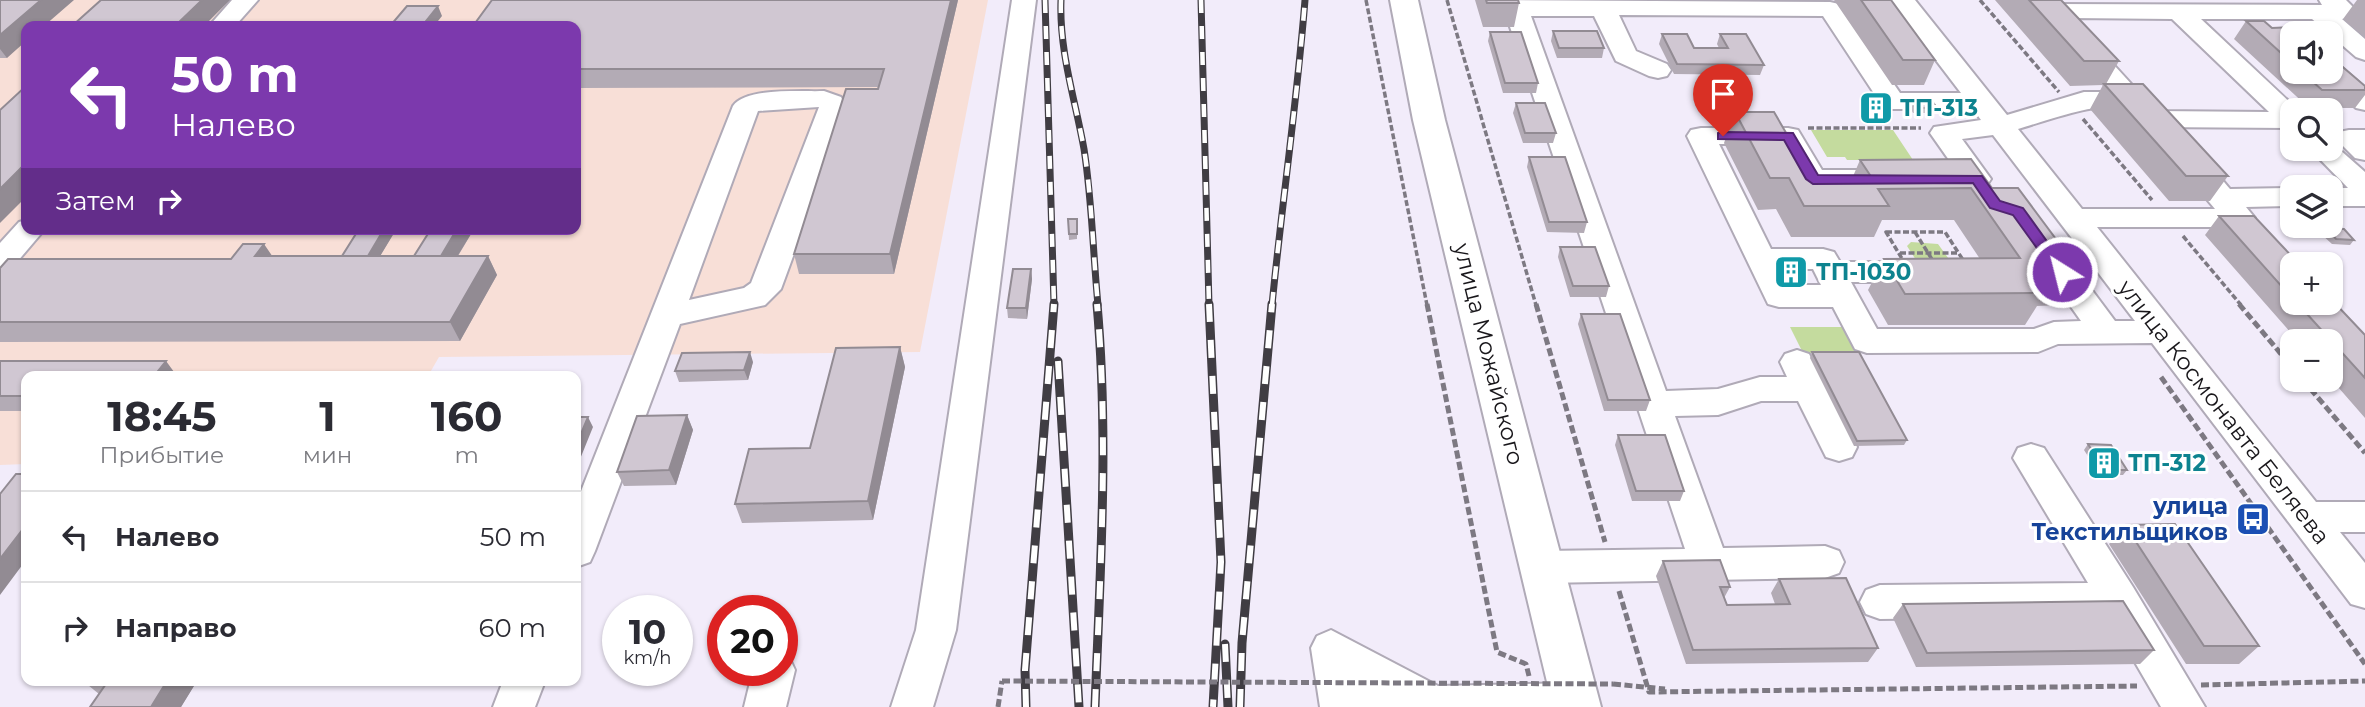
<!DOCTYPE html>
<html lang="ru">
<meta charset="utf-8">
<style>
:root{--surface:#fff;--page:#f7f7f7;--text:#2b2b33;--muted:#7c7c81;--line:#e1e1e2}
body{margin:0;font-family:Montserrat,sans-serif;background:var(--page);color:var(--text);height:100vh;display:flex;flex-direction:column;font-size:26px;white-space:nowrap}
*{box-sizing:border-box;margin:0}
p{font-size:23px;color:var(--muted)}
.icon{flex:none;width:38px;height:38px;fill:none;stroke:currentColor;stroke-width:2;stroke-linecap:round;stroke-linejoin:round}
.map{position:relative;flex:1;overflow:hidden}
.side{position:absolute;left:21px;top:371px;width:560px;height:315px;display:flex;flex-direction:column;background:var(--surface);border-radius:14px;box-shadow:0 2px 5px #0004}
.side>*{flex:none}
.top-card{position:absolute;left:21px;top:21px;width:560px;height:214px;border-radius:14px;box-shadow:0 2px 5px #0004;background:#7c39ad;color:#fff;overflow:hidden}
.buttons{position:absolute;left:2280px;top:21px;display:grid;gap:14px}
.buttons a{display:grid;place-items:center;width:63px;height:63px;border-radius:14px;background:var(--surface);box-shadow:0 2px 5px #0004;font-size:35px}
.speed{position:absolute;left:602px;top:595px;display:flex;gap:14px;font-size:35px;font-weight:700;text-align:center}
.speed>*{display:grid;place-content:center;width:91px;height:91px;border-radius:50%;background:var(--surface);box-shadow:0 2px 5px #0004;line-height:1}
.speed small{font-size:18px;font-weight:400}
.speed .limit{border:10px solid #d22;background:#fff;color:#111}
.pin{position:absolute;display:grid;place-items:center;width:60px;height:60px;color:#fff;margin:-72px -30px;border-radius:50% 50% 50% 0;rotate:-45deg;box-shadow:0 0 7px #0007}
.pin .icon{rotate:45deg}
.me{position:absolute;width:77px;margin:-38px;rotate:324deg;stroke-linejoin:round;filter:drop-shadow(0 0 5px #0008)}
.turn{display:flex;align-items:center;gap:24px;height:147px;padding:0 35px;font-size:32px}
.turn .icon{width:91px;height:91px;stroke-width:2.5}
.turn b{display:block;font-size:49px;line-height:60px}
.then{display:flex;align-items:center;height:66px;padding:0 35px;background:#0003;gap:14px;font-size:26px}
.eta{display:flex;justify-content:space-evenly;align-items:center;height:119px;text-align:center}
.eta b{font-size:42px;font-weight:700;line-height:49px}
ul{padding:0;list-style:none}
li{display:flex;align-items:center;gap:21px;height:91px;padding:0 35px;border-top:2px solid var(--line)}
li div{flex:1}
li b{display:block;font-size:26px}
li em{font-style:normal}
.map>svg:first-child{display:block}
.industrial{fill:#f8dfd7;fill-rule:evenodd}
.green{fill:#c4db9e}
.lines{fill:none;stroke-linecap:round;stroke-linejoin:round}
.minor-casing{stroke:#b0aab7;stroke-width:4}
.major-casing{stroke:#b0aab7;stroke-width:4}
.path-far1{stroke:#7d7982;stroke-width:3.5;stroke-dasharray:6 2.5;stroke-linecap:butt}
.path{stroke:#7d7982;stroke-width:5;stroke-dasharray:8 3.5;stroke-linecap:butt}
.minor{fill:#fff;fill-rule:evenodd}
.major{fill:#fff;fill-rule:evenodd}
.rail-far1-casing{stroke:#403d43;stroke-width:7}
.rail-casing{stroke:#403d43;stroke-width:9}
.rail-far1{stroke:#fff;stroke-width:4.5;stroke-dasharray:13;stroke-linecap:butt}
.rail{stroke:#fff;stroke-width:6;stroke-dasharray:18;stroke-linecap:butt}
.path-bridge{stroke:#7d7982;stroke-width:5;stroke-dasharray:8 3.5;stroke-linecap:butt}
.wall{fill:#b3abb5}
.shaded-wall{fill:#928b93}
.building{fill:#d0c7d2;stroke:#928b93;stroke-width:2}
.route{fill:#7c39ad;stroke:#512570;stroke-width:2}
.labels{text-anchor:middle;stroke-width:6;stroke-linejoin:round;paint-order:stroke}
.culture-label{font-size:23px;font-weight:bold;fill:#0d838f;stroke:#fff;text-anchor:start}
.street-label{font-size:23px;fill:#18161a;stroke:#fff}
.transit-label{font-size:23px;font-weight:bold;fill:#164399;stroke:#fff;text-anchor:end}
</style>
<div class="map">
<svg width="2365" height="707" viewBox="0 0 2365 707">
<rect width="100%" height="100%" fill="#f2ecfa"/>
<!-- industrial -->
<path class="industrial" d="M0,0H988L920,352L439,357L428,376H26V464L0,465ZM26,26H576V229H26Z"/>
<!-- green -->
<path class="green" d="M1811,130H1893L1913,160H1847L1845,157H1827Z
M1911,242L1938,244L1951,262L1916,260L1907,246Z
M1790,327H1846L1860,353H1803Z"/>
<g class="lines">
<!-- minor casing -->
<g class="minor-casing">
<path id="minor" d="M232,0H258L235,26H209Z
M1012,0H1036L956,630L933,707H891L916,630Z
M1501,0L1830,2L1839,4L1900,93H1961L1890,0H1915L2007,115L2084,92H2111L2042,16L2039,11L2042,6L2051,4L2322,5L2319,0H2346L2358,12L2355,17L2342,19L2365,39V60L2356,57L2312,19H2201L2298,110H2292V128L2151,127L2141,125C2137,119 2134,114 2127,110C2108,97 2040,123 2018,129L2082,209H2215L2173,159L2177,153C2201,147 2215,172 2230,189L2292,188V206L2246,207L2255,218L2251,225L2240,227H2097L2316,502H2365V532H2340L2365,563V608L2351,604L2152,343L2058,344L2038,352L1867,353L1855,349L1833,307H1779L1768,304L1687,136L1691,130L1701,128H1788L1798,130L1822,170H1896L1906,173L1910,179L1906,185L1896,188H1813L1803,185L1779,144H1719L1771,249H1823L1834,252L1840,262H1883L1894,265L1899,272L1894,279L1883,282H1851L1877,329H2034L2054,322L2081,321L2033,253L2037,246L2048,243L2059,246L2115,321H2135L1993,135L1962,139L1991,179L1987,185L1977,188L1947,185L1943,179L1947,173L1956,170L1930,133L1934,127L1981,120L1973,109H1892L1883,107L1823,16L1619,15L1636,51L1667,64L1671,70L1667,76L1658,78L1649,76L1616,61L1594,16H1531L1666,391L1718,389L1760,377H1787L1780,362L1785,354L1797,350L1809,354L1857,447L1852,457L1839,461L1826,457L1798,401H1761L1718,415L1675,416L1723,548L1825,546L1839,551L1844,562L1839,573L1825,578L1543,583L1529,578L1524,567L1529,556L1543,551L1685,549ZM2071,18L2172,19L2269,112L2156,111ZM1781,269H1813L1821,285H1790Z
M2331,64L2340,66L2365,88V110L2356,108L2322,78L2318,72H2331Z
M824,91L841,97L847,109L781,289L765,305L680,324L595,551L590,562L576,567V504L733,106C746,87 802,92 824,91ZM819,107L751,283L744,288L689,300L758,111Z
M2349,130H2365V160L2355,158L2335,138L2339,132Z
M2331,142L2365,172V206H2331V188H2348L2310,149H2331Z
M26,220V229H45L11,269L0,272V243L19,222Z
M2031,444L2044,448L2133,587L2205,707H2161L2108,616L1880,619L1866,614L1860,602L1866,590L1880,585L2088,583L2013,458L2018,448Z
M1331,630L1438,686L1575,683L1590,689L1596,702L1594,707H1320L1311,648L1317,636Z
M782,655L789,657L795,670L786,707H744L753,670H782Z
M503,681H545L535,707H493Z"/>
</g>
<!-- major casing -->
<g class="major-casing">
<path id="major" d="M1390,0H1418L1445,120L1601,707H1553L1413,120Z"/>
</g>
<!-- path-far1 -->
<path class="path-far1" d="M1366,0L1427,305
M1447,0L1536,305
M1980,0L2059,92
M2083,119L2152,200
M1808,128H1921
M1886,232H1945L1974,277H1913Z
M1915,232L1933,261
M2183,236L2241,305
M1900,253H1959"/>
<!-- path -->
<path class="path" d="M1427,304L1497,652L1526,664L1529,676
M1536,304L1605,542
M2239,304L2292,367
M2161,377L2365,664
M2303,380L2365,453
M1619,591L1649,692L2137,686
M1613,684L1665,689
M2201,685L2365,681
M998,707L1002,681"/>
<!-- minor -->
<use href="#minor" class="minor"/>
<!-- major -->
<use href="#major" class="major"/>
<!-- rail-far1 casing -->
<g class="rail-far1-casing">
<path id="rail-far1" d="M1045,0L1054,305
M1061,0C1059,51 1075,99 1084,149C1092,200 1093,254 1098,305
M1201,0L1209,305
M1272,305C1282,203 1297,102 1305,0"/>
</g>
<!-- rail casing -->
<g class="rail-casing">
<path id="rail" d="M1209,304L1221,562L1213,707
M1058,361L1079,707
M1225,644L1228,707
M1026,707L1025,670L1054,304
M1095,707C1100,573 1109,438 1097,304
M1240,707L1242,643L1272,304"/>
</g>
<!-- rail-far1 -->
<use href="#rail-far1" class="rail-far1"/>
<!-- rail -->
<use href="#rail" class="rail"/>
<!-- path-bridge -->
<path class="path-bridge" d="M1002,681L1613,684"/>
</g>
<!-- wall -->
<path class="wall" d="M0,0L7,58H0Z
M958,0L894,274H799L794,254L878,87L576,88V26Z
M1475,0H1518L1519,3L1514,27H1483Z
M1834,0H1891L1935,60L1924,85H1892Z
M1995,0H2061L2119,61L2106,84L2228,176L2210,201H2169L2090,109L2103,85L2070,86Z
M2357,0H2365V37L2343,19Z
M2246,21L2292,33V72H2331L2365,86V95L2355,108H2309L2234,39Z
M1553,31L1604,48L1602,58H1557L1551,41Z
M1490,32L1538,83L1536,93H1503L1488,41Z
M1662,34L1694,48H1719L1717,44L1720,34L1764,65L1760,75L1674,74L1659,44Z
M1866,98L1890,107L1887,112H1870L1864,103Z
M1911,101L1937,108L1935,113H1913L1909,106Z
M1516,103L1556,133L1553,143H1523L1513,113Z
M1735,112L1814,181H1851L1860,160L1992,188L2082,274L2062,305L2037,306L2025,325H1888L1868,290L1884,259H1980L1954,220H1882L1874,237H1791L1776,209L1758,210L1724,143Z
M1529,157L1587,222L1584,233L1547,232L1527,167Z
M2219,216L2292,264V303H2331L2365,335V418L2331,379V341H2298L2205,235Z
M1068,219H1077V239L1069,240Z
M2326,228L2354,240L2350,245L2332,244L2321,234Z
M431,229H474L458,256H488L497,275L460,341L0,342V268L231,259L273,256H342L394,233L380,256H414Z
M1560,247L1609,286L1606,297H1570L1558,257Z
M1781,262L1805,272L1802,277L1785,278L1779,267Z
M1031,269L1032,279L1027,319L1008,318L1007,308Z
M1581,314L1650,400L1646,411H1604L1578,324Z
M900,347L905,367L873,520L742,523L735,504L810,448Z
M1812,352L1907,440L1904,445L1854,446L1810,358Z
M0,361L26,376V411H0Z
M753,362L748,380L679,382L675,371Z
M687,415L693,430L676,485L624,486L617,472Z
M1618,435L1684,491L1680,501H1632L1615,445Z
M2088,444L2127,470L2123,475H2100L2084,450Z
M2125,525L2259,646L2239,664H2186L2109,544Z
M1663,561L1730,587L1724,598L1727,605L1775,604L1771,593L1779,579L1878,648L1868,662L1686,664L1656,576Z
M1903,604L2154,650L2140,664L1916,667L1893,618Z
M83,681H197L181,707H90L99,694Z"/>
<!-- shaded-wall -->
<path class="shaded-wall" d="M41,0H74L44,26H26V41L7,58L0,49V35Z
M202,0H230L204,26H175Z
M951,0H958L894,274L890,254Z
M438,6L442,16L434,26H422Z
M26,163V197L0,223V189Z
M384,229H392L394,233L373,268L367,258Z
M457,229H474L446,275L438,260Z
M264,244L277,263L255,256Z
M488,256L497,275L460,341L450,322Z
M1031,269L1032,279L1027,319L1026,308Z
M900,347L905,367L873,520L868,501Z
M750,352L753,362L748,380L744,370Z
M166,361L177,376H154Z
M687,415L693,430L676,485L669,470Z
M588,417L593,427L576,469V446Z
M26,525V560L0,595V559Z
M167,681H197L181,707H151Z"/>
<!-- building -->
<path class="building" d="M0,0H41L0,35Z
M101,0H202L175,26H72Z
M492,0H951L890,254H794L846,89H878L884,69H576V26H473Z
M1486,0H1518L1519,3H1487Z
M1861,0H1891L1935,60H1903Z
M2029,0H2061L2119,61H2084Z
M407,6H438L422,26H390Z
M2246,21H2264L2272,28L2297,27L2304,33H2292V63Z
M1553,31H1597L1604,48H1559Z
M1490,32H1521L1538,83H1505Z
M1662,34H1687L1694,48H1728L1720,34H1746L1764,65L1677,64Z
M2331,57L2365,86V90H2322L2302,72H2331Z
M2104,84H2143L2228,176H2186Z
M26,86V163L0,189V110Z
M1866,98H1884L1890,107H1872Z
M1911,101H1932L1937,108H1916Z
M1516,103H1545L1556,133H1525Z
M1735,112H1774L1814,181H1874L1860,160L1971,159L1992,188H2018L2082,274H2031L2045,293L1905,294L1884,259L2020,258L1971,188L1878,189L1889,206H1804L1789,178H1770Z
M1529,157H1565L1587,222H1549Z
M2219,216H2254L2299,264H2292V298Z
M1068,219H1077V234H1069Z
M2326,228L2344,229L2354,240L2336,239Z
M359,229H384L368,256H342Z
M431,229H457L441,256H414Z
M243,244H264L255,256H488L450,322H0V268L8,259H231Z
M1560,247H1595L1609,286H1573Z
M1799,261L1805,272L1787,273L1781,262Z
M1013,269H1031L1026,308H1007Z
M2331,299L2365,335V378L2297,303H2331Z
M1581,314H1620L1650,400H1608Z
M900,347L868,501L735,504L749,449L810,448L836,348Z
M750,352L744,370L675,371L682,353Z
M1812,352H1859L1907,440L1857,441Z
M0,361H166L154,376H26V396H0Z
M687,415L669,470L617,472L637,416Z
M576,417H588L576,446Z
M1618,435H1665L1684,491H1636Z
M2088,444L2111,445L2127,470H2104Z
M16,474H26V525L0,559V494Z
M2175,524L2259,646H2204L2125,525Z
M1720,560L1730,587H1720L1727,605L1790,604L1779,579L1846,578L1878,648L1693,650L1663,561Z
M2123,601L2154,650L1927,653L1903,604Z
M108,681H167L151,707H90Z"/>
<!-- route -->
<path class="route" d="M1723,132L1793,133L1818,175L1982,176L2000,201L2023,208L2069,272L2067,276H2057L2013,215L1990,208L1973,183L1813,184L1806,179L1784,140L1718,139V133Z"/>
<!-- icons -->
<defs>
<g id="building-square" transform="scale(1.75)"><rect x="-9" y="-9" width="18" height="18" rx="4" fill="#0f9aa8" stroke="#fff"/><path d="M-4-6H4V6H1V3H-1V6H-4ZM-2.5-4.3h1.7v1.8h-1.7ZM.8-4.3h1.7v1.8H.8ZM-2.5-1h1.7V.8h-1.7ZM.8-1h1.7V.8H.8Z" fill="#fff"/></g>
<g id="bus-square" transform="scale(1.75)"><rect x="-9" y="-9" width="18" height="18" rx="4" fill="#1a4fb4" stroke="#fff"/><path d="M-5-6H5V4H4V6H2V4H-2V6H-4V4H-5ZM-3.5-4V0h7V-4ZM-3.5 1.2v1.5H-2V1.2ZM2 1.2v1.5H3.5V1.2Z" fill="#fff"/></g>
</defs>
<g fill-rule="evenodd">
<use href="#building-square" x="1876" y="108"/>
<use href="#building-square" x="1791" y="272"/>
<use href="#building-square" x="2104" y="463"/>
<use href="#bus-square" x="2253" y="519"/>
</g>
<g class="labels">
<!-- culture labels -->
<g class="culture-label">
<text x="1900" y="116">ТП-313</text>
<text x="1816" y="280">ТП-1030</text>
<text x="2128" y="471">ТП-312</text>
</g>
<!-- street labels -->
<g class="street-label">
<text transform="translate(1489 354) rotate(76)" y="8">улица Можайского</text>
<text transform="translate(2224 412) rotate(52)" y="8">улица Космонавта Беляева</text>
</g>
<!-- transit labels -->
<g class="transit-label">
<text x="2228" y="514">улица<tspan x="2228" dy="26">Текстильщиков</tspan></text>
</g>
</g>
</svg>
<div class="buttons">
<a><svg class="icon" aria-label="sound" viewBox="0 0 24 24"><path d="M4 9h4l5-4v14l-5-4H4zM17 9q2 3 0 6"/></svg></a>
<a><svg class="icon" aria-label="search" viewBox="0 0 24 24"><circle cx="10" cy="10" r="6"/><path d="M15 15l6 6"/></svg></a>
<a><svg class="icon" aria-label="layers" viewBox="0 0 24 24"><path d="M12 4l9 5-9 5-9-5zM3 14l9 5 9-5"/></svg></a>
<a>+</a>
<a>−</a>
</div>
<div class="speed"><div>10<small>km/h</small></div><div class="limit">20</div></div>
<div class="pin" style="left:1723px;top:136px;background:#d93025"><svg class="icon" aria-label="arrive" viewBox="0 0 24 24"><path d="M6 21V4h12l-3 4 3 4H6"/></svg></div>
<svg class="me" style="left:2062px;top:272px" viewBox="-20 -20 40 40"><circle r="17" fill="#7c39ad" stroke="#fff" stroke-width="3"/><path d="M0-11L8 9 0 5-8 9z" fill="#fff"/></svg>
<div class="top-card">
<div class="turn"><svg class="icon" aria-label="left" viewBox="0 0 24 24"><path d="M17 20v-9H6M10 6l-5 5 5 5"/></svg><div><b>50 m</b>Налево</div></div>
<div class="then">Затем<svg class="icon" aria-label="right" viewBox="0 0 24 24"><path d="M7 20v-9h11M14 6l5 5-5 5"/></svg></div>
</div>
<section class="side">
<div class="eta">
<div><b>18:45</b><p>Прибытие</p></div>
<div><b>1</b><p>мин</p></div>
<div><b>160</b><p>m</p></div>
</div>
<ul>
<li><svg class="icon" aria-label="left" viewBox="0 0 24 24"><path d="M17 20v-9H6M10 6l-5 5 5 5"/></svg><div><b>Налево</b></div><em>50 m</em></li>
<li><svg class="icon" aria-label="right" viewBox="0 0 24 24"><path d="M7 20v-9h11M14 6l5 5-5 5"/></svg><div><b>Направо</b></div><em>60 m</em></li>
</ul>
</section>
</div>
